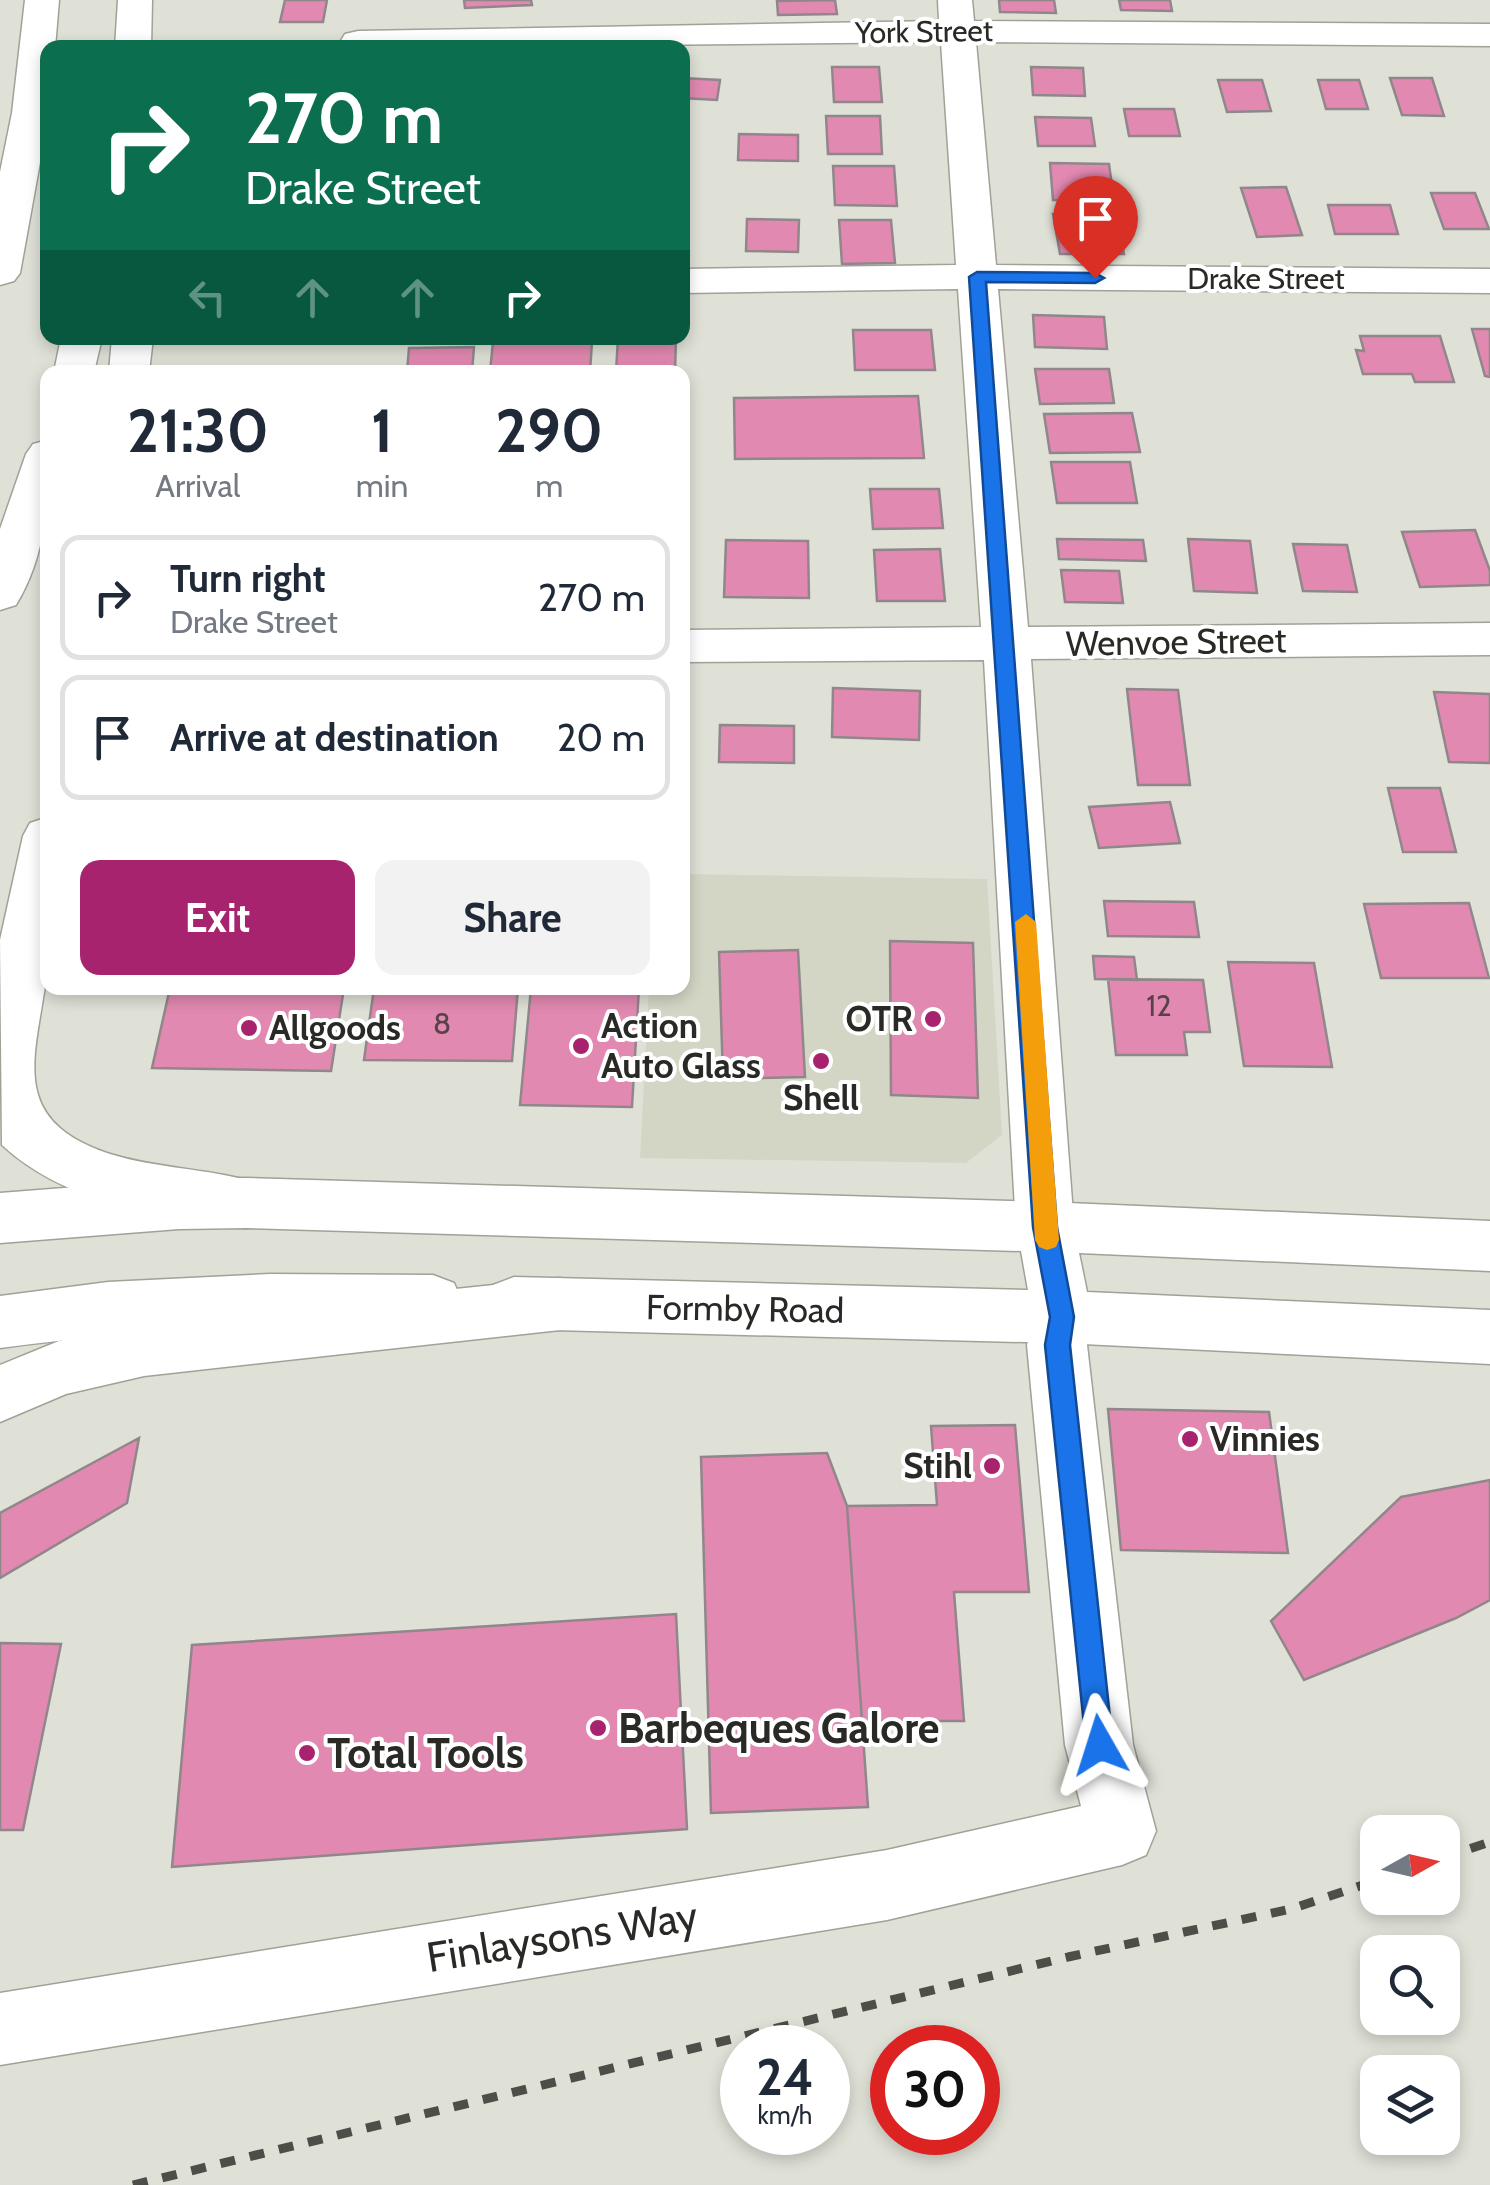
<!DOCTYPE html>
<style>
:root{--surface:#fff;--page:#f2f2f3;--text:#1f2937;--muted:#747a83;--line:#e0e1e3;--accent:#a8236e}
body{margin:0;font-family:Cabin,sans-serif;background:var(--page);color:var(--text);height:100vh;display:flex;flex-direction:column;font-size:38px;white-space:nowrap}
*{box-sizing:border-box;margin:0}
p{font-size:32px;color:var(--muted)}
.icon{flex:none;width:55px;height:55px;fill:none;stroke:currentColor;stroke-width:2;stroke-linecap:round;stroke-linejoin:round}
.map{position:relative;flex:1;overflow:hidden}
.side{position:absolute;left:40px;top:365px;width:650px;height:630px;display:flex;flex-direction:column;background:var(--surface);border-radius:20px;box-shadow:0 5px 15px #0003}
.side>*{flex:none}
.banner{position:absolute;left:40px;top:40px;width:650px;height:305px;border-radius:20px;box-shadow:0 5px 15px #0003;background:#0b6e4f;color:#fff;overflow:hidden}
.needle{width:65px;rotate:82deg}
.buttons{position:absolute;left:1360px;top:1815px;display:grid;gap:20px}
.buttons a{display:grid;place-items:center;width:100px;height:100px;border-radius:20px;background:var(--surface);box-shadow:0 5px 15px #0003;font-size:50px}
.speed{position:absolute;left:720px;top:2025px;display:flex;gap:20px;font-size:50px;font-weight:700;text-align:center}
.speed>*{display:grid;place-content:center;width:130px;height:130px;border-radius:50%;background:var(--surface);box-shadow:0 5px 15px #0003;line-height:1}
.speed small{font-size:25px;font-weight:400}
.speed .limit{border:15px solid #d22;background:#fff;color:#111}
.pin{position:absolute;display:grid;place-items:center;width:85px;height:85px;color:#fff;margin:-102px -42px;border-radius:50% 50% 50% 0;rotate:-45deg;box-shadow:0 0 10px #0007}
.pin .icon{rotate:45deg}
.me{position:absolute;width:110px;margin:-55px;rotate:354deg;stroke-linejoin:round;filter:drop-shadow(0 0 8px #0008)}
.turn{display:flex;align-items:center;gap:35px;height:210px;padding:0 40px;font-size:45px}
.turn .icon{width:130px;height:130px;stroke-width:2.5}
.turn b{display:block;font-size:70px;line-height:85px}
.lanes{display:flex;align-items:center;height:95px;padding:0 40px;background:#0003;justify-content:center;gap:50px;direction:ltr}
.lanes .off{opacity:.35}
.eta{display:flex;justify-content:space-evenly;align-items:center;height:170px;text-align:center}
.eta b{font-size:60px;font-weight:700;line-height:70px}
.button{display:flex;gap:20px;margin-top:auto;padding:20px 40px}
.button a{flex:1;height:115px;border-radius:20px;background:var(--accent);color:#fff;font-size:40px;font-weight:700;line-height:115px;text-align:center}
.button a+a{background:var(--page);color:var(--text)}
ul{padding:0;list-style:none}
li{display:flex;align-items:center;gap:30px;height:125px;margin:0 20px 15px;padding:0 20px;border:5px solid var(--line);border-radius:20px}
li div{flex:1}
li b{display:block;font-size:38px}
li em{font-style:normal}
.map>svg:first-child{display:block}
.built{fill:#d4d6c5}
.building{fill:#e289b1;stroke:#91878b;stroke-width:2.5}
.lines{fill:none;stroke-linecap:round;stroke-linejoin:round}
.minor-casing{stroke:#a0a197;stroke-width:3}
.major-casing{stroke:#a0a197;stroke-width:3}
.highway-casing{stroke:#a0a197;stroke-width:3}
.minor{fill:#fff;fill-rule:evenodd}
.major{fill:#fff;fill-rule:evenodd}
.highway{fill:#fff;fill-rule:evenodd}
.rail{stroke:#4c4e48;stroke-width:9;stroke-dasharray:15 15;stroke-linecap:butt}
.route{fill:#1a73e8;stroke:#114b97;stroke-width:2.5}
.slow{fill:#f59e0b}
.poi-dot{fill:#a8236e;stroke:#fff;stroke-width:4}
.labels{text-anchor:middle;stroke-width:8;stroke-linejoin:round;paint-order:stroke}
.far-street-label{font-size:30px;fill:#292a26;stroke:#fff}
.number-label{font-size:30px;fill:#574249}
.street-label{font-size:35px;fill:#292a26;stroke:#fff}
.poi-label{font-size:35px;font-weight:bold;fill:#292a26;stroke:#fff;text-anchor:start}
.near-poi-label{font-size:42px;font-weight:bold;fill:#292a26;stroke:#fff;text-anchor:start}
.near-street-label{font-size:42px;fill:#292a26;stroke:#fff}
</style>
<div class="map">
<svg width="1490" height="2185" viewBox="0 0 1490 2185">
<rect width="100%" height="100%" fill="#dfe1d7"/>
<!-- built -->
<path class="built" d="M683,874L987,879L1002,1135L966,1163L640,1158L649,988H682Z"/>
<!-- building -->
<path class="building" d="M285,0H327L323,22H280Z
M464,0H531L532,5L465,8Z
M835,0L837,14L778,15L777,1Z
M999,0H1054L1056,13L1000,12Z
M1119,0H1170L1172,11L1121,10Z
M832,67H879L882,102H834Z
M1031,67L1083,68L1085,96L1033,95Z
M682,78L720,80L717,100L682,98Z
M1390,78H1432L1444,116L1402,115Z
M1218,80H1262L1271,111L1227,112Z
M1318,80H1359L1368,109H1326Z
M1124,109H1174L1180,136H1129Z
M826,116H880L882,154H828Z
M1035,117L1091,118L1095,146H1038Z
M739,134L798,135V161L738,160Z
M1050,163L1109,164L1114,201L1053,200Z
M833,166H894L897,206L835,205Z
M1286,187L1302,235L1257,237L1241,188Z
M1431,193H1475L1489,229H1444Z
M1328,205H1390L1398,234H1335Z
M1053,214H1115L1124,254H1060Z
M747,219L799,220L798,252L746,251Z
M839,220H891L895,263L842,264Z
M1033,315L1104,317L1107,349L1035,347Z
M1472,329H1490V377L1485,376Z
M853,330H931L935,370H855Z
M1360,336H1440L1454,382H1415L1412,374H1363L1356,350L1364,351Z
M618,338H676L675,372H616Z
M493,342H592L590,372H490Z
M474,347L472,372H407L409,348Z
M1035,369H1109L1114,403L1040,404Z
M918,396L924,458L735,459L734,398Z
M1132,413L1140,452L1050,453L1044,414Z
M1051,462H1130L1137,503H1057Z
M870,489H939L943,528L873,529Z
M1475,530L1490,571V585L1420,587L1402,532Z
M1057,539L1143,540L1146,561L1059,559Z
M1188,539L1250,541L1257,593L1194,591Z
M726,540L808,541L809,598L724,597Z
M1293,544L1347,545L1357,592L1303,591Z
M940,549L945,601H877L874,550Z
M1061,570L1119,571L1123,603L1065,602Z
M833,688L920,691L919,740L832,737Z
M1127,689L1178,690L1190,785H1138Z
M1434,692L1490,694V763L1449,762Z
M720,725L794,726V763L719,762Z
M1388,788H1440L1456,852H1403Z
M1170,802L1180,843L1099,848L1089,807Z
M1104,901L1194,902L1199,937L1108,936Z
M1469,903L1489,978H1381L1364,904Z
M890,941L973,943L978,1098L891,1095Z
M798,950L805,1077L723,1079L719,952Z
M1093,956L1134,957L1137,980L1095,979Z
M1228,962L1314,963L1332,1067L1244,1066Z
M1108,979L1203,980L1210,1032H1184L1187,1055H1116Z
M170,988H344L331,1071L152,1068Z
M374,988H518L512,1061L364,1060Z
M531,988H639L632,1107L520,1105Z
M1108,1409L1269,1412L1288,1553L1121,1550Z
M1015,1425L1029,1592H954L964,1721H862L847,1506L937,1505L931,1426Z
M139,1438L127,1503L0,1578V1513Z
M827,1453L847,1506L868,1807L711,1813L701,1457Z
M1490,1480V1600L1456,1618L1304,1680L1271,1621L1401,1497Z
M676,1614L687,1829L172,1867L192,1645Z
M0,1643L61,1644L23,1830H0Z"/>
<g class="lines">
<!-- minor casing -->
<g class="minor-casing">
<path id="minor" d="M938,0H972L974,21L1490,24V46L976,42L996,265L1490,269V293L998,289L1028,627L1490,623V655L1031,659L1074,1227L1065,1245L1045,1252L1025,1245L1016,1227L984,660L682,662V630L981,627L958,289L682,293V269L956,265L941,42L344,48L340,42L345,34L358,31L939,21Z
M1062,1291L1083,1298L1092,1317L1087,1345L1133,1745L1156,1831L1146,1855L1122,1865L887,1920L0,2065V1993L887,1850L1081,1806L1065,1745L1027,1345L1041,1298Z"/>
</g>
<!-- major casing -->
<g class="major-casing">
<path id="major" d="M246,1178L1045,1202L1490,1221V1271L1079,1253L1087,1292L1490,1310V1364L1062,1343L514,1329L493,1321L485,1303L493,1285L514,1277L1028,1290L1021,1251L246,1228L179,1229L0,1243V1193L179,1179Z
M270,1274L433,1275L454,1283L462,1301L454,1319L433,1327C288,1324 144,1328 0,1348V1296L108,1282Z"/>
</g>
<!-- highway casing -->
<g class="highway-casing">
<path id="highway" d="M25,0H59L55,48H48V118L20,273L14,281L0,285V172L12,113Z
M118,0H152L151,48H115Z
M61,338H102L94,372H54Z
M112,338H153L149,372H109Z
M48,440C48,499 48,552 16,605L0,610V529L26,454L33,444Z
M48,817C48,865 52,914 48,962C40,1049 0,1118 110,1154C161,1170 216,1168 266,1186L275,1203L266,1220L246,1228C161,1217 67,1205 2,1145L0,940L23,836L30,823Z
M560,1278L581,1286L589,1304L581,1322L560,1330L144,1376L66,1394L0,1422V1365L59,1341L144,1322Z"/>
</g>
<!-- minor -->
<use href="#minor" class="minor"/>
<!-- major -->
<use href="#major" class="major"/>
<!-- highway -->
<use href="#highway" class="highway"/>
<!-- rail -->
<path class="rail" d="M1442,1858L1490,1842
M133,2185L1068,1957L1291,1909L1378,1880"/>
</g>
<!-- route -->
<path class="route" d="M977,272L1095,273L1104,278L1095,283L986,282L1057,1227L1074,1317L1070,1345L1113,1745L1109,1755L1100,1759L1090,1755L1086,1745L1045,1345L1050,1317L1033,1227L969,277Z"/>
<!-- slow -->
<path class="slow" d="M1026,914L1036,922L1059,1240L1056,1247L1047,1250L1039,1247L1035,1240L1015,922Z"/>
<!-- markers -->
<g class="poi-dot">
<circle cx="933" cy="1019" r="10"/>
<circle cx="249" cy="1028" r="10"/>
<circle cx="581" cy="1046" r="10"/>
<circle cx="821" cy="1061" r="10"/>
<circle cx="1190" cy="1439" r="10"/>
<circle cx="992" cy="1466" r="10"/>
<circle cx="598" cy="1728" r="10"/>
<circle cx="307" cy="1753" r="10"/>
</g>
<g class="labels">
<!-- far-street labels -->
<g class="far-street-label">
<text transform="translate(924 32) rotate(-1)" y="10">York Street</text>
<text x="1266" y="289">Drake Street</text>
</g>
<!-- number labels -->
<g class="number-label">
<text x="1159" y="1016">12</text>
<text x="442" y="1034">8</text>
</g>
<!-- street labels -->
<g class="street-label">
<text transform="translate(1176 642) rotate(-1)" y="12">Wenvoe Street</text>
<text transform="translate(745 1309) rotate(1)" y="12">Formby Road</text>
</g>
<!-- poi labels -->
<g class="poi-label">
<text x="913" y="1031" text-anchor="end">OTR</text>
<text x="601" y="1038">Action<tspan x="601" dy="40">Auto Glass</tspan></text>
<text x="269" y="1040">Allgoods</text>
<text x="821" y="1110" text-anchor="middle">Shell</text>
<text x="1210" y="1451">Vinnies</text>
<text x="972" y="1478" text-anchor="end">Stihl</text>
</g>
<!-- near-poi labels -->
<g class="near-poi-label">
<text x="618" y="1743">Barbeques Galore</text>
<text x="327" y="1768">Total Tools</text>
</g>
<!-- near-street labels -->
<g class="near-street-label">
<text transform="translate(562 1936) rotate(-9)" y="15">Finlaysons Way</text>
</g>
</g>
</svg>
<div class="buttons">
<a><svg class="needle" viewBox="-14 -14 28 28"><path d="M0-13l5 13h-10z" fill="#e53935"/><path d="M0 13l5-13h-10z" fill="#747a83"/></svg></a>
<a><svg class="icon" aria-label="search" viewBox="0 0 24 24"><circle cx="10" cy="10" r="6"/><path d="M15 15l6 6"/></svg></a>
<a><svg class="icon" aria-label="layers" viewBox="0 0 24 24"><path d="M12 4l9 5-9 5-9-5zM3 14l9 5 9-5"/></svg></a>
</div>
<div class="speed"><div>24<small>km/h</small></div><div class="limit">30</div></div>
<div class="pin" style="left:1095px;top:278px;background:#d93025"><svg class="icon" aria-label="arrive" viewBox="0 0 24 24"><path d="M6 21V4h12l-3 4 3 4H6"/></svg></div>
<svg class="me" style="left:1100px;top:1745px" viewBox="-20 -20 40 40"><path d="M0-17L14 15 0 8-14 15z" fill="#1a73e8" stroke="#fff" stroke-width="4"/></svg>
<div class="banner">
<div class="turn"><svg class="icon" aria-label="right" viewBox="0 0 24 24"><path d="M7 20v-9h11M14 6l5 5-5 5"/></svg><div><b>270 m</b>Drake Street</div></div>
<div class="lanes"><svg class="icon off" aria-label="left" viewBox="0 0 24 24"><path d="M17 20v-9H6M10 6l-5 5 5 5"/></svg><svg class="icon off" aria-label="ahead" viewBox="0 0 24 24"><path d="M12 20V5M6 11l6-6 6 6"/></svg><svg class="icon off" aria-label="ahead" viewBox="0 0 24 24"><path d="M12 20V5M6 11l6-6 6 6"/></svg><svg class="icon" aria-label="right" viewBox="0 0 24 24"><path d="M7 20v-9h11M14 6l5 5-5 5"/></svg></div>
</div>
<section class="side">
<div class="eta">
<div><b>21:30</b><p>Arrival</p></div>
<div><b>1</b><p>min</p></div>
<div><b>290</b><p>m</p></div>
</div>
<ul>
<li><svg class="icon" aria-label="right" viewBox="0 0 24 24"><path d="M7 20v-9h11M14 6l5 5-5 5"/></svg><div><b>Turn right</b><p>Drake Street</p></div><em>270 m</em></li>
<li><svg class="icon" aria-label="arrive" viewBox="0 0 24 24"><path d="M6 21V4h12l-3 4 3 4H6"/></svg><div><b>Arrive at destination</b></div><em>20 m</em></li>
</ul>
<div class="button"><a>Exit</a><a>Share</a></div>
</section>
</div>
